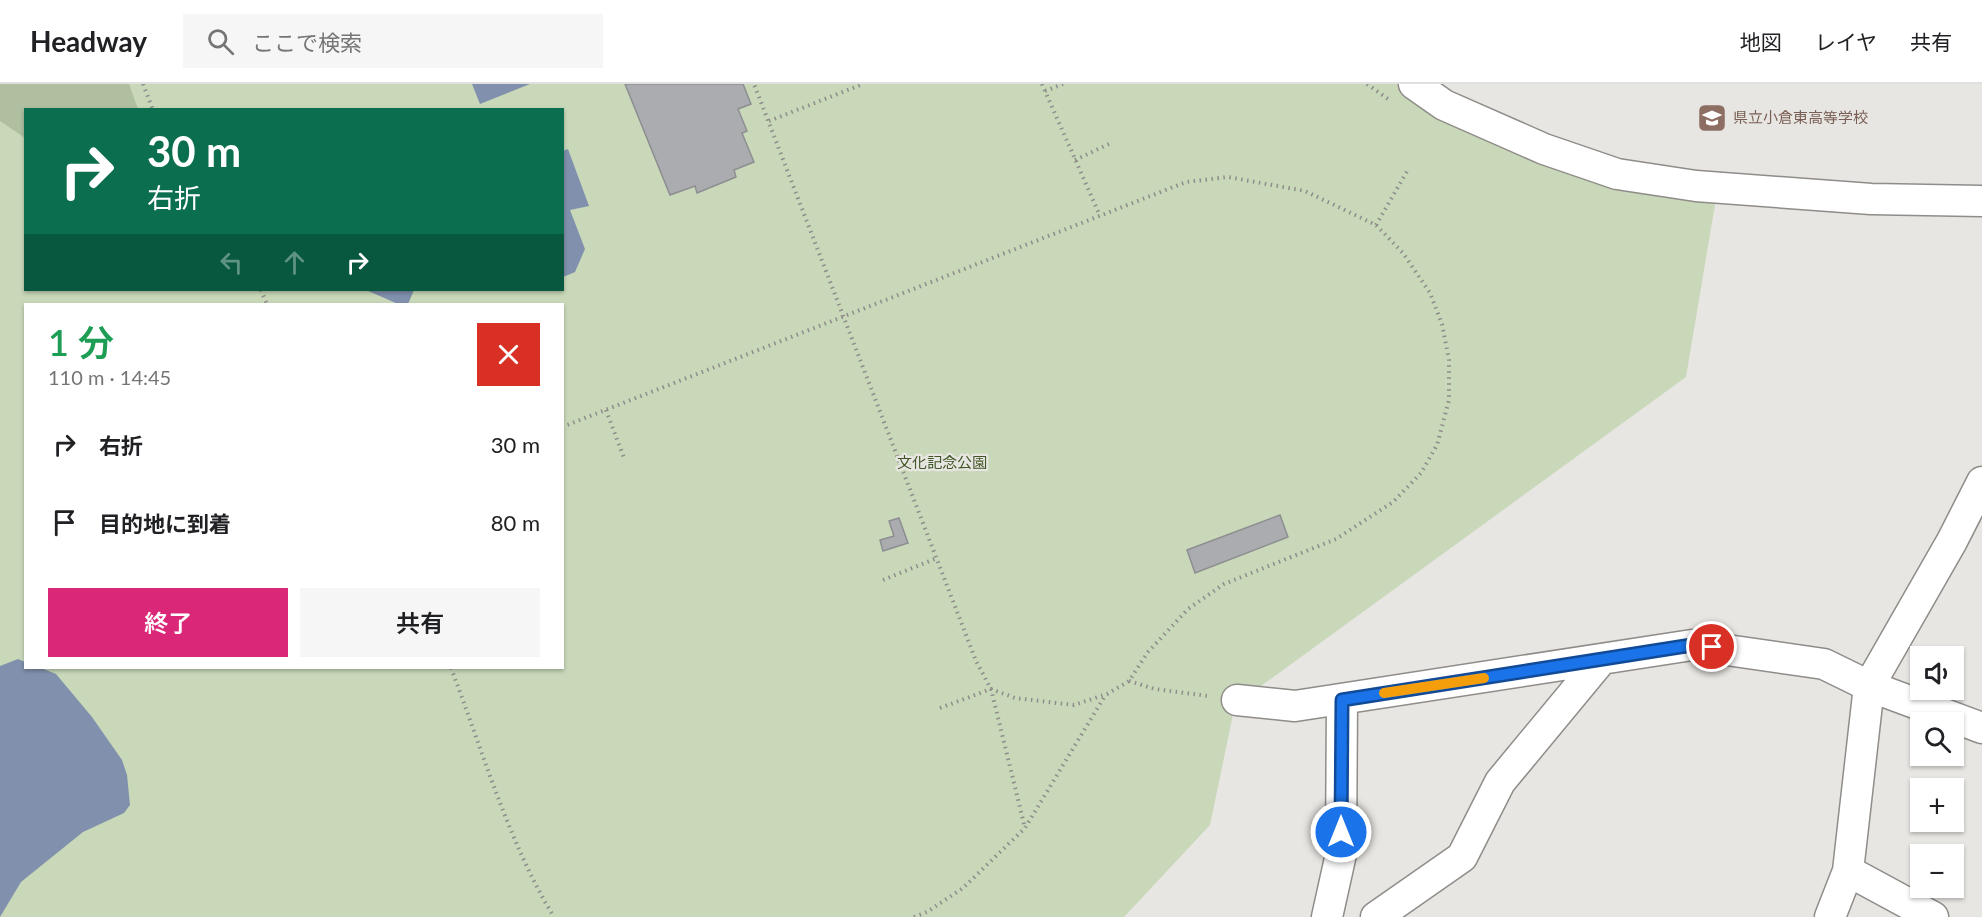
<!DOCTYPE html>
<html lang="ja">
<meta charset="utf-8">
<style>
:root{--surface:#fff;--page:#f6f6f6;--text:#202124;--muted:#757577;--line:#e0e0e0;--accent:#db2777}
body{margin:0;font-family:Lato,"Noto Sans JP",sans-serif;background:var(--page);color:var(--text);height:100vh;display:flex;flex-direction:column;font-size:22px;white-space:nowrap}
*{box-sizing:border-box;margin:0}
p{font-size:20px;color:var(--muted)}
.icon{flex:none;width:33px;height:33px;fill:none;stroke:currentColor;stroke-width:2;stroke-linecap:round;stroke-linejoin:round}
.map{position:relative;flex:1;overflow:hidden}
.sheet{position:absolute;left:24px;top:219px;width:540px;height:366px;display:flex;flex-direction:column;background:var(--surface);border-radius:0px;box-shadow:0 2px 4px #0004}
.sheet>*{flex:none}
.banner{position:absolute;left:24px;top:24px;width:540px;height:183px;border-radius:0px;box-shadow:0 2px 4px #0004;background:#0b6e4f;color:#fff;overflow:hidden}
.controls{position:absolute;left:1910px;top:562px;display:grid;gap:12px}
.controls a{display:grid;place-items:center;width:54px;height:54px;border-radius:0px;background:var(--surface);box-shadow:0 2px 4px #0004;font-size:30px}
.pin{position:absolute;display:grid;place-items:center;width:51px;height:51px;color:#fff;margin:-26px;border:3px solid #fff;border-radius:50%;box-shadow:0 2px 6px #0007}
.me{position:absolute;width:66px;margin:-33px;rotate:0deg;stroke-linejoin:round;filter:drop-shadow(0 0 4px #0008)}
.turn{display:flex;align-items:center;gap:21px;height:126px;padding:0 24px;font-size:27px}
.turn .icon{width:78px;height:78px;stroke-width:2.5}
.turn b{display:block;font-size:42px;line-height:51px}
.lanes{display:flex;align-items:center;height:57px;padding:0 24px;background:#0003;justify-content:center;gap:30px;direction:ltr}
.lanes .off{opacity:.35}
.round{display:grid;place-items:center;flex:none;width:63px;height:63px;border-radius:0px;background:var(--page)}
.overview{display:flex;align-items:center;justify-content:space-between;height:102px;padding:0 24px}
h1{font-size:36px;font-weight:600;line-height:45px;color:#1e9e55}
.primary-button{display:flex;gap:12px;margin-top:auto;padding:12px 24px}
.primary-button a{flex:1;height:69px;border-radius:0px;background:var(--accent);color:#fff;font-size:24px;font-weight:600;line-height:69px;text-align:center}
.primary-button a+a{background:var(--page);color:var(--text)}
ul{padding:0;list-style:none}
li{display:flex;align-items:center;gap:18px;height:78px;padding:0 24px}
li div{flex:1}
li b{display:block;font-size:22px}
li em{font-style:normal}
header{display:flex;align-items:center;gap:36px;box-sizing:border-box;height:84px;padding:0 30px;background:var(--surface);border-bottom:2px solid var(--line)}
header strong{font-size:28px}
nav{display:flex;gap:33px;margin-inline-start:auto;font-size:21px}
.search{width:420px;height:54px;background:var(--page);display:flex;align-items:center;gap:15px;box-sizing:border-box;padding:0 21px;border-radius:0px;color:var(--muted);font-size:22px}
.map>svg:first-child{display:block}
.green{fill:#c8d8b9;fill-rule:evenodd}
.forest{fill:#afbfa0}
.water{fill:#8190ac}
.building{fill:#abacaf;stroke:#8e8e92;stroke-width:1.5}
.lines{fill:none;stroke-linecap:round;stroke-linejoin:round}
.minor-casing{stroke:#8f8c89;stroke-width:33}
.path{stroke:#8f8d8b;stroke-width:4;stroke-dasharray:1.5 4.5;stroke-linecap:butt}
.minor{stroke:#fff;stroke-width:30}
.route-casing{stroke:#114b97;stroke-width:15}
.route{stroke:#1a73e8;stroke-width:10}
.slow{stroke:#f59e0b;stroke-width:10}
.labels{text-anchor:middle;stroke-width:4.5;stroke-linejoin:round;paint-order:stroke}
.education-label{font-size:15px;fill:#785e54;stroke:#e8e6e2;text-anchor:start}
.park-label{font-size:15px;fill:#405626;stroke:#e8e6e2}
</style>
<header>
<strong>Headway</strong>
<div class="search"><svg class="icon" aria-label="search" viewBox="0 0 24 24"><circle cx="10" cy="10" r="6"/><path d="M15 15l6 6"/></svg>ここで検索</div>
<nav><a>地図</a><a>レイヤ</a><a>共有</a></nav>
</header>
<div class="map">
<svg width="1982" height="833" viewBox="0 0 1982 833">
<rect width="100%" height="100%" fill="#e8e6e2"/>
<!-- green -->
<path class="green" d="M0,0H1415L1617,90L1718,103L1686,293L1235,621L1210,741L1124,833H0ZM26,26H562V206H26ZM26,220H562V584H26Z"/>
<!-- forest -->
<path class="forest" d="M0,0H129L138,25L26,26L25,54L0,37Z"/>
<!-- water -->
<path class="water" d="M472,0H530L480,20Z
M568,65L589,122L570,126L585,165L575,188L563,193L562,67Z
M366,206H414L408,220H398Z
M18,575L25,578L26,584H41L56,590L92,633L122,676L127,691L130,721L124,729L83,748L21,798L0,833V582Z"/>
<!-- building -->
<path class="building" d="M625,0H743L751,20L738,25L747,47L742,49L754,78L734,86L736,93L697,109L695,102L670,111Z
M1280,431L1288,453L1195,489L1187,466Z
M899,434L908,459L883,467L880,456L894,452L889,437Z"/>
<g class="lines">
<!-- minor casing -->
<g class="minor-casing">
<path id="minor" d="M1414,0L1444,21L1544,65L1617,90L1696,102L1871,115L1982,117
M1237,616L1295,622L1692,561L1824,580L1869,602L1982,644
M1848,787L1933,833
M1327,833L1341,770L1342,616
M1376,833L1462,773L1500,698L1601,576
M1830,833L1848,787L1869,602L1952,457L1982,398"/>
</g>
<!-- path -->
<path class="path" d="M143,0L153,26
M1042,0L1100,132
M1367,0L1388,15
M1045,7L1063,0
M769,37L863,0
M1075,76L1109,60
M1376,141L1409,84
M261,206L267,220
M606,326L624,374
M562,343L1186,98L1228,93L1305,107L1376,141L1403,169L1430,209L1442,240L1449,276V316L1437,361L1421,389L1393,418L1336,455L1224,500L1188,525L1148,568L1129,597L1107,610L1074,621L1015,614L991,605L976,577L754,0
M883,496L937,474
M451,584C482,665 509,760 554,833
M1129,597L1155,605L1208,612
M940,624L991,605L1025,744
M914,833L927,828L963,804L1025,744L1106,610"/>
<!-- minor -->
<use href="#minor" class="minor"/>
</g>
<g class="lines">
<!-- route casing -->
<g class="route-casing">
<path id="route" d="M1341,748L1342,616L1692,561L1712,563"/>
</g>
<!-- route -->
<use href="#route" class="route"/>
<!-- slow -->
<path class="slow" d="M1384,609L1484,594"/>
</g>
<!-- icons -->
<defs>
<g id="school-square" transform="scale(1.5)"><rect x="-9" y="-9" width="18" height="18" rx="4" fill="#8d6e63" stroke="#e8e6e2"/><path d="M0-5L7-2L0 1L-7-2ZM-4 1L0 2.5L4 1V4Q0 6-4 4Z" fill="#fff"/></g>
</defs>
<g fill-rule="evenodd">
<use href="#school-square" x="1712" y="34"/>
</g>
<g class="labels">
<!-- education labels -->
<g class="education-label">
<text x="1733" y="39">県立小倉東高等学校</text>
</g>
<!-- park labels -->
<g class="park-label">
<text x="942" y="384">文化記念公園</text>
</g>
</g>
</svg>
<div class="controls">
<a><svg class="icon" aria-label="sound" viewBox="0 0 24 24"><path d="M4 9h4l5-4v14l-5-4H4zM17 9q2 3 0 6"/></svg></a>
<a><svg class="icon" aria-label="search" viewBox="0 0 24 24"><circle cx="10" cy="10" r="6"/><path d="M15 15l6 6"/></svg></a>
<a>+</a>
<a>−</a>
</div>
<div class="pin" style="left:1712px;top:563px;background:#d93025"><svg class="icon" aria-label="arrive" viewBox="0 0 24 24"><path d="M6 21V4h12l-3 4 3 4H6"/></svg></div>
<svg class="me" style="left:1341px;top:748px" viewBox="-20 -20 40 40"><circle r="17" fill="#1a73e8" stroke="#fff" stroke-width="3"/><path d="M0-11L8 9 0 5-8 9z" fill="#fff"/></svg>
<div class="banner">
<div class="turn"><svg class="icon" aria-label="right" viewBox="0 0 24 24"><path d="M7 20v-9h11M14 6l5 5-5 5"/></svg><div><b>30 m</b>右折</div></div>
<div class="lanes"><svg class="icon off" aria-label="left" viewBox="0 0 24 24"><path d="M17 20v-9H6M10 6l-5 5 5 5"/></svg><svg class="icon off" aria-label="ahead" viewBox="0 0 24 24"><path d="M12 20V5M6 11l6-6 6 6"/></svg><svg class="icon" aria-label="right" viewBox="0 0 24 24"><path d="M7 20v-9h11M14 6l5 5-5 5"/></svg></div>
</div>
<section class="sheet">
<div class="overview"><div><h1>1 分</h1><p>110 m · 14:45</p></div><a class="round" style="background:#d93025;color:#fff"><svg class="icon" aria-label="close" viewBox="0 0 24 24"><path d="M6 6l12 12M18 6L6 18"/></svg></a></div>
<ul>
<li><svg class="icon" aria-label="right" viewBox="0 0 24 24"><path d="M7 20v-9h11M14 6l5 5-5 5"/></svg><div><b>右折</b></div><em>30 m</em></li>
<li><svg class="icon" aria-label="arrive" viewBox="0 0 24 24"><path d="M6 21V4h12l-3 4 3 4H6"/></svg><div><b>目的地に到着</b></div><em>80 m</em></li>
</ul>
<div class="primary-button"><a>終了</a><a>共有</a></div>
</section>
</div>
